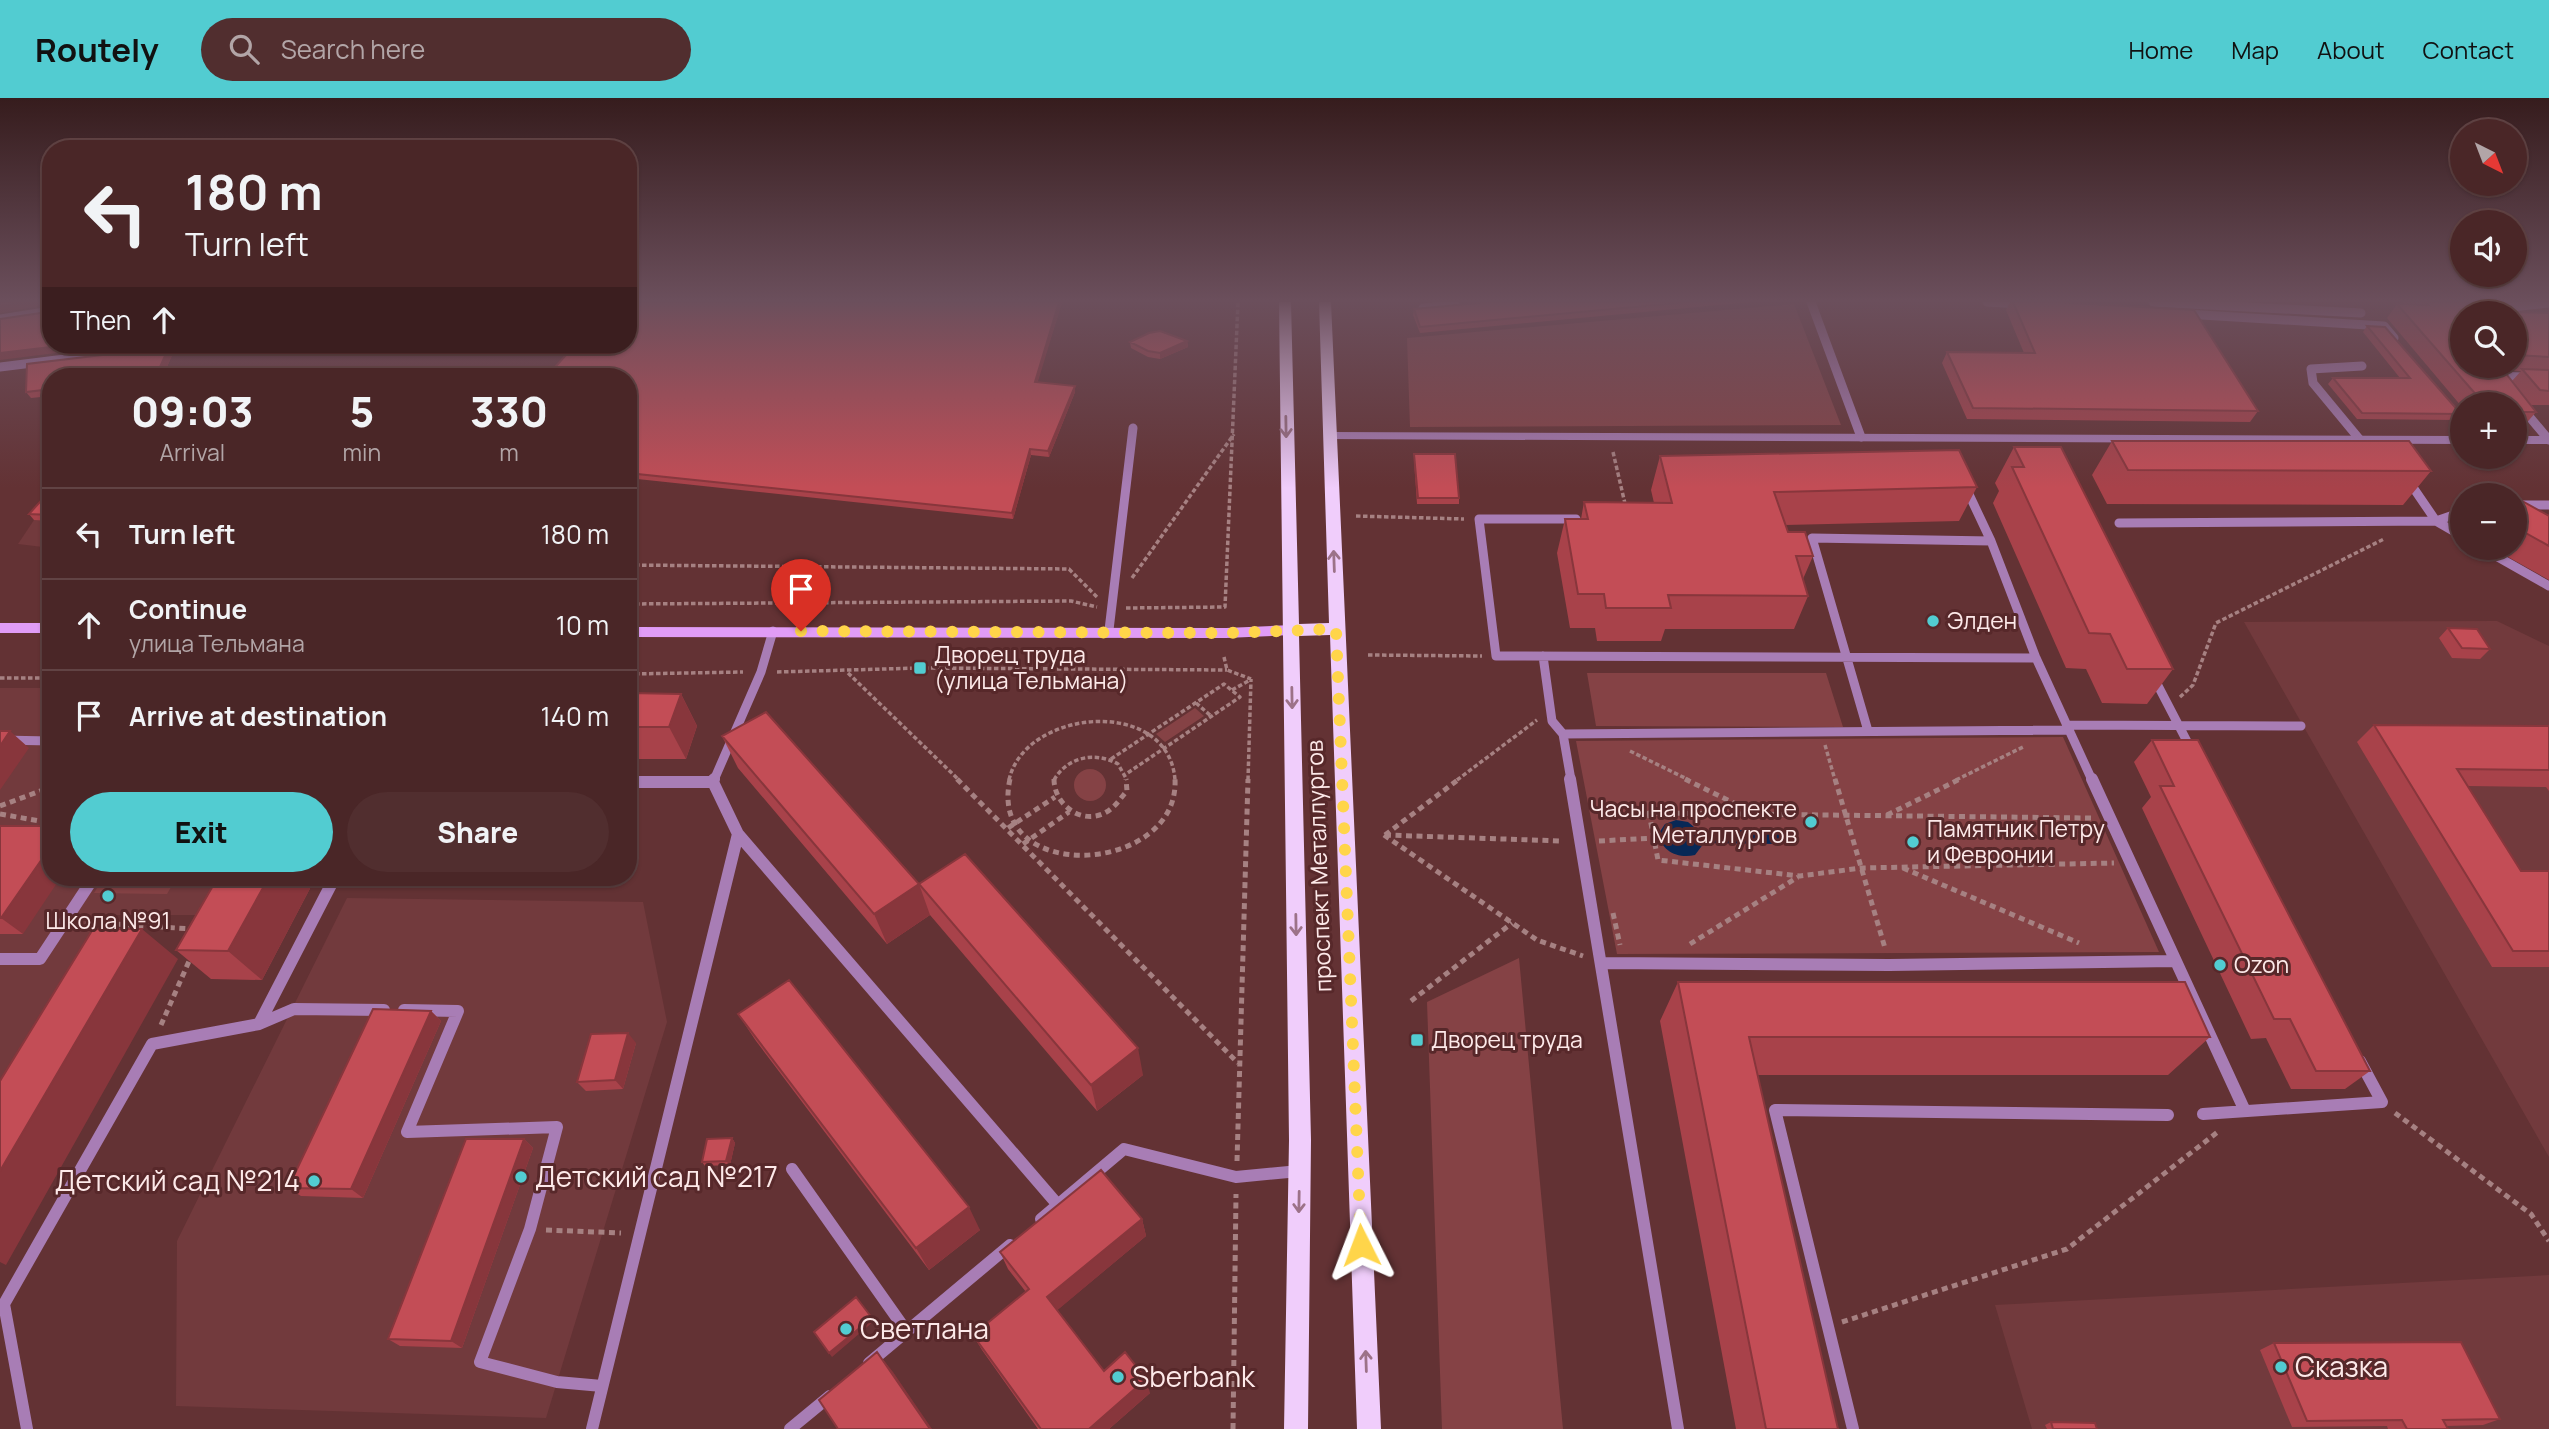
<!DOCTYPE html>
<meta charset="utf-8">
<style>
:root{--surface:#4a2627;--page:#512e2f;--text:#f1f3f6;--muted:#b2a5a7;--line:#614344;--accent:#52ccd1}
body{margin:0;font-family:Manrope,sans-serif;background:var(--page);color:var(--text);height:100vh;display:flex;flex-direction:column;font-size:26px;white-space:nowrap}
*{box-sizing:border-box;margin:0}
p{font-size:23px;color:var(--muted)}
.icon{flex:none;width:38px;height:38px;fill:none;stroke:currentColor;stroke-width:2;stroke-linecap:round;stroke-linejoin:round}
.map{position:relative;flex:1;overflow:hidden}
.side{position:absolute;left:42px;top:270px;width:595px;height:518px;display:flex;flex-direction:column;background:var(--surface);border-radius:28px;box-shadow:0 2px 5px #0004,0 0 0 2px var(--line)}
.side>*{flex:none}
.banner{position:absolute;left:42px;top:42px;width:595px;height:214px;border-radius:28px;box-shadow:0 2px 5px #0004,0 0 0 2px var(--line);background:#4a2627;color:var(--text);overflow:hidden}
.needle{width:46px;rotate:138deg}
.controls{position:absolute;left:2450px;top:21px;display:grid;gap:14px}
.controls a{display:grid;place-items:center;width:77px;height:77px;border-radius:50%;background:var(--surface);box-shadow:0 2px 5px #0004,0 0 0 2px var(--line);font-size:35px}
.pin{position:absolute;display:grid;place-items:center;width:60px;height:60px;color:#fff;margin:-72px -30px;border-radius:50% 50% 50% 0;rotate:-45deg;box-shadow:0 0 7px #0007}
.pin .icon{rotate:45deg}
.me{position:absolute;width:77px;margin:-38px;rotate:357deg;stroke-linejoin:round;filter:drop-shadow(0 0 5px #0008)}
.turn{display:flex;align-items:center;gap:24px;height:147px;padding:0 28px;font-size:32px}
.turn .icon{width:91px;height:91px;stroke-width:2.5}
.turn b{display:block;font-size:49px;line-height:60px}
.then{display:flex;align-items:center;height:66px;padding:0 28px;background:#0003;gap:14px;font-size:26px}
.eta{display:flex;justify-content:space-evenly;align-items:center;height:119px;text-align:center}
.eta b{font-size:42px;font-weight:800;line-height:49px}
.action{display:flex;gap:14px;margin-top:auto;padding:14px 28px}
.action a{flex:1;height:80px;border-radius:42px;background:var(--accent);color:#111;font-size:28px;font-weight:800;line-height:80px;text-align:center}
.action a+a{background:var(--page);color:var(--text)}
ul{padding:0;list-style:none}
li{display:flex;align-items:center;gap:21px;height:91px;padding:0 28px;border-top:2px solid var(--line)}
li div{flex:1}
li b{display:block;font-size:26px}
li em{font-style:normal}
header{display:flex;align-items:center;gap:42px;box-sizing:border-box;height:98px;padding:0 35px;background:var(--accent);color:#111}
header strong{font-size:33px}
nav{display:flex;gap:38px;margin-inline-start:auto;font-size:24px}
.search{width:490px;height:63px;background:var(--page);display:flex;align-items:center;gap:18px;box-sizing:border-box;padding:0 24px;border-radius:38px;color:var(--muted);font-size:26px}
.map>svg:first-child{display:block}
.built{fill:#723a3d}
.green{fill:#854245}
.water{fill:#082856}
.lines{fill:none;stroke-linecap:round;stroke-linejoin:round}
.path-far1{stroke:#a68182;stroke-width:3.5;stroke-dasharray:4.5 2.5;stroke-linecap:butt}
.path{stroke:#a68182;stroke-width:5;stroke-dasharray:6 4.5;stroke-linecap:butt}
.lane-far1{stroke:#a87db5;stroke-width:9}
.lane{stroke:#a87db5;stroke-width:12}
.street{fill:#a87db5;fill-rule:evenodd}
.secondary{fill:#e19cf6;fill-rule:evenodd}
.primary{fill:#f0cdfb;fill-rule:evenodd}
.wall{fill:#a8424a;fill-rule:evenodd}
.shaded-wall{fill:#88363c}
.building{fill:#c34d56;stroke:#88363c;stroke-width:2}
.oneway{stroke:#9c7288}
.route{stroke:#ffd54a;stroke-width:12;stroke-dasharray:0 21.6}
.poi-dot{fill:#52ccd1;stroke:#57282a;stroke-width:2.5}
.labels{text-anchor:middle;stroke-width:6;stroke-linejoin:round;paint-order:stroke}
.poi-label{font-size:23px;fill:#fde9e9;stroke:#57282a;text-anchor:start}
.street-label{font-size:23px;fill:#fde9e9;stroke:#57282a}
.near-poi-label{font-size:28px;fill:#fde9e9;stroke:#57282a;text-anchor:start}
</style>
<header>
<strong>Routely</strong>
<div class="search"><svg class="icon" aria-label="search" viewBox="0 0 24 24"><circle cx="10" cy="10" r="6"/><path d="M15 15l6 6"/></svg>Search here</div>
<nav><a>Home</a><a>Map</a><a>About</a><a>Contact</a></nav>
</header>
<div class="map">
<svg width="2549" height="1331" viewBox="0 0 2549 1331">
<rect width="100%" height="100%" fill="#633234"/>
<!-- built -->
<path class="built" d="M51,399V450L18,446L34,422Z
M2497,523L2549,548V1059L2244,524Z
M0,590H51V779H227L205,817H110L0,997Z
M347,800L643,804L667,924L546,1320L176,1308L177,1143Z
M2549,1177V1331H2032L1995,1207Z"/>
<!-- green -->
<path class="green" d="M1794,206L1841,327L1410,329L1407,240Z
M1587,575H1826L1843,629L1596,628Z
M1195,610L1204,618L1165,644L1156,636Z
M2063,639L2159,854L1617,856L1576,643Z
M1074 687a16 16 0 1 1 32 0a16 16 0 1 1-32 0Z
M104,779H177L167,796L94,795Z
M1519,860L1563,1331H1442L1427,904Z"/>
<!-- water -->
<path class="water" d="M1676,722L1688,724L1700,734L1779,730L1783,746L1704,745L1695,757C1678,761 1660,753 1659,735L1665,726Z"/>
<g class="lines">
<!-- path-far1 -->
<path class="path-far1" d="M1613,354L1626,410
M1356,418L1464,421
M628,467L1069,471L1098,500
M1132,480L1234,336
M628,506L1071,503L1097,509
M1126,510L1225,509L1238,204
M1368,557L1482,558
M1224,559L1227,572L1251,581
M777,574L920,570L1227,572
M848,575L959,682
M628,576L743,574
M0,580H51
M1232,592L1250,582
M2180,599L2193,587L2216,525L2384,441
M1196,605L1211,618
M1825,647L1835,682
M1630,653L1689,682
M1111,661L1224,586L1240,599L1126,676
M1009,682C1025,610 1169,598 1175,682
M1054,682C1067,659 1095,653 1118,666L1127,682
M1248,682L1251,581
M1457,682L1537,622
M1956,682L2023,649"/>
<!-- path -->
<path class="path" d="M957,681L1238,965
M1010,681C986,788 1180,777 1175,681
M1054,681C1054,710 1088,731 1112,710C1118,705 1122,698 1127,693L1126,681
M1685,681L1756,716
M1835,681L1885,850
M0,708L51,689
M0,716L51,725
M1887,717L1960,681
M2091,720L1649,715L1658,762L1800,778L1861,770L2114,765
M1008,730L1055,699
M1384,737L1537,842L1583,858
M1385,737L1562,743
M1385,737L1459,681
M1599,743L1654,740
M1023,746L1069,714
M1903,770L2079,845
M1613,815L1620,847
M85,824L192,831
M1690,846L1798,779
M1411,903L1512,825
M161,927L190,861
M2395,1015L2531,1116L2549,1143
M1237,1063L1248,681
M546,1132L621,1135
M1842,1224L2067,1151L2219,1033
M1233,1331L1236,1096"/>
<!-- lane-far1 -->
<path class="lane-far1" d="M1811,204L1861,339
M1987,204L2022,206
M2153,204L2361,215
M2512,209L2549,205
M1423,210L1455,207
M2185,216L2384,228L2394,240
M0,221L51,213
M0,269L177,247
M2496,278L2549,280
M2522,310L2549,342
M2361,343L2313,285L2311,271L2362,268
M2408,382L2436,423
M1966,390L1991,443L2036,560L2092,682
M2515,407H2549
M2462,414L2436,423L2462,438
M1576,421H1479L1496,558L2036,560
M2119,425L2436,423
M2482,450L2549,488
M1109,532L1133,330
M1543,558L1552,623L1563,636L1571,682
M2153,578L2192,653
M2067,627L2301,628
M1868,633L1812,440L1991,443
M1563,636L2069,632
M0,642L51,643
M714,682L761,574L773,533"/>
<!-- lane -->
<path class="lane" d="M714,681L713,684L738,736L1058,1107
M1570,681L1678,1331
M2092,681L2245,1013
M628,684H713
M0,861H40L94,779
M1603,865L1889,867L2174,863
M404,912L458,913L407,1034L557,1029L530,1131L480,1264L557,1284L602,1288
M259,926L294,911L384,912
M2203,1016L2382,1004L2360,963
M792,1071L907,1234
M1041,1121L1124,1051L1236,1079L1299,1073
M869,1265L1010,1147
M27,1331L4,1206L152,946L259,926L335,779
M592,1331L738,736
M790,1331L830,1298
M1853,1331L1775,1012L2168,1017"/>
<!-- street -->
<path class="street" d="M1330,334L2462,338V346L1326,341V335Z
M2515,338H2549V346H2515Z"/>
<!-- secondary -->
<path class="secondary" d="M0,525H51V535H0Z
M1291,527L1297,532L1291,537L1226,540L628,539V529L1226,530Z"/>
<!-- primary -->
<path class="primary" d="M1279,204H1291L1299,526L1329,525L1319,204H1331L1381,1331H1357L1330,537L1299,538L1311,1042L1308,1331H1284L1289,1042Z"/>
</g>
<!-- wall -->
<path class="wall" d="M628,204H1062L1037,284L1075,288V294L1049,359L1031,357L1013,421L628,380Z
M1490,204H1750L1420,235L1413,217L1414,211Z
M2010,204H2054L2258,313L2250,324L1967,321L1942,265L1947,254L2024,255L2006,212Z
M2402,204H2465L2473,213L2549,215V307H2530L2536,314L2523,329H2515V306H2462V309L2387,220L2397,206H2405ZM2515,215V268H2462ZM2503,272L2521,273L2512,283Z
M2367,228L2461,316L2456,322L2357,321L2328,286L2333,280H2400L2363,234Z
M1187,243L1188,249L1160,261L1148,259L1131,250L1130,244Z
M329,247H441L330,258L326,252Z
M169,249L173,255L163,278H51V298L31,300L26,294L27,266Z
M2112,343L2431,373L2403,407L2107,406L2092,377Z
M2014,349L2173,571L2147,606L2102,605L2086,571L2066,570L1993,405L1999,393L1995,385Z
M1414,356L1459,400V406H1417L1414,362Z
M1660,358L1977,389L1959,423L1785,427L1788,434L1813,458L1803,481L1808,498L1794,531H1665L1661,543H1597L1595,530H1570L1557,455L1565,421H1581L1584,404L1654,405L1651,392Z
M51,395V423L34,422L29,416Z
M2515,399L2549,418V482L2492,450H2515Z
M2448,530L2490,551L2480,561L2452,560L2439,540Z
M628,595L681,596L697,628L686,661H628Z
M2374,627L2549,628V693L2546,689L2468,688L2521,773H2549V869H2492L2357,644Z
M722,638L919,786L1143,977L1097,1013L930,817L887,846L738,670Z
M2152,642L2370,973L2345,991H2291L2266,940L2251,941L2142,710L2151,699L2134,664Z
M0,728L23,836H0Z
M218,779H316L262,882L211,881L176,852Z
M1678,884L2210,939L2168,977H1757L1838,1331H1736L1660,923Z
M431,913L441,923L363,1100L301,1098L288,1090Z
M738,916L980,1132L929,1172L756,943Z
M636,945L623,991L586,993L577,984Z
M732,1040L735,1045L730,1067L705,1068L702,1064Z
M524,1041L533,1050L462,1250L400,1248L388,1241Z
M1142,1121L1146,1138L1057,1212L1104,1273L1150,1295L1109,1331H1038L982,1252L973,1237L1026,1194L1008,1171L1000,1154Z
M2274,1245L2500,1321L2483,1327L2446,1328L2448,1331H2388L2387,1328L2292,1329L2260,1252Z
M2051,1324L2097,1331H2047L2045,1327Z"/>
<!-- shaded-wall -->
<path class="shaded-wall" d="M24,204H48L50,206L0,215V208Z
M1059,204H1062L1036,290L1035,284Z
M1187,243L1188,249L1160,261V255Z
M68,247H120L0,262V255Z
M169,249L173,255L163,278H156Z
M1075,288V294L1049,359L1048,353Z
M1030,351L1031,357L1013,421L1012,415Z
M681,596L697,628L686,661L669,629Z
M10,633L29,650L0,692V648Z
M51,748V779H61L23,836L1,820Z
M269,779H316L262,882L228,853Z
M919,786L930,817L887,846L874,816Z
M142,831L178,861L6,1167L0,1164V1073Z
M431,913L441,923L363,1100L351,1091Z
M628,935L636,945L623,991L615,982Z
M1138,950L1143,977L1097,1013L1091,987Z
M732,1040L735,1045L730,1067L726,1063Z
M524,1041L533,1050L462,1250L451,1243Z
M969,1109L980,1132L929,1172L916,1150Z
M1142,1121L1146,1138L1054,1215L1047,1199Z
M872,1220L874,1223L832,1259L829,1255Z
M877,1254L893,1274L932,1331H930Z
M1146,1281L1150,1295L1109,1331H1089Z"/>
<!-- building -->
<path class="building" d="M0,204H24L0,208Z
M628,204H1059L1035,284L1075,288L1048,353L1030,351L1012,415L628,375V278H547L575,247H628Z
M1490,204H1688L1420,229L1414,211Z
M2013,204H2054L2194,212L2258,313L1973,310L1947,254L2035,255Z
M2425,204H2465L2473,213L2549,215V259L2515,257V215H2462V268H2500L2536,314H2515V306H2480L2479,300L2397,206L2428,207Z
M51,210V247H68L0,255V221L47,214Z
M2367,228L2385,229L2461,316L2362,315L2333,280H2410Z
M1160,233L1187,243L1160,255L1148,253L1130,244L1149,235Z
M329,247H379L326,252Z
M169,249L156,278H51V291L26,294L27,266Z
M2522,271L2549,272V293L2540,292Z
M407,273L481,276V278H404Z
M2112,343H2409L2431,373L2128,372Z
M2014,349H2061L2173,571H2127L2110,536L2089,535L2012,369H2024Z
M1959,352L1977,389L1774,394L1788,434H1805L1813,458H1796L1808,498L1668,497L1671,510H1606L1604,496H1578L1565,421H1588L1584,404L1672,405L1660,358Z
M1414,356H1455L1459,400H1418Z
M48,395H51V417L29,416Z
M2515,399L2549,418V448L2515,429Z
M2448,530L2477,531L2490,551L2462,550Z
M628,595L681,596L669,629H628Z
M766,614L919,786L874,816L722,638Z
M2374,627L2549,628V672L2457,671L2521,773H2549V853H2513Z
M0,633H10L0,648Z
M2152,642H2198L2370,973H2316L2290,921H2274L2160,688H2174Z
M0,728H51V748L1,820H0Z
M965,756L1138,950L1091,987L919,786Z
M218,779H269L228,853L176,852Z
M93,831H142L0,1073V983Z
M789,882L969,1109L916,1150L738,916Z
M1678,884H2185L2210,939H1749L1838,1331H1766Z
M373,911L431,913L351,1091L288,1090Z
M628,935L615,982L577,984L591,936Z
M732,1040L726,1063L702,1064L707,1041Z
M466,1041H524L451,1243L388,1241Z
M1101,1072L1142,1121L1047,1199L1104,1273L1125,1254L1146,1281L1089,1331H1041L973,1237L1029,1191L1000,1154Z
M856,1199L872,1220L829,1255L814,1234Z
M2461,1244L2500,1321L2443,1322L2448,1331H2407L2402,1322L2307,1323L2274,1245Z
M877,1254L930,1331H838L819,1302Z
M2051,1324L2095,1325L2097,1331H2053Z"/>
<!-- one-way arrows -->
<defs><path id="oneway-shaft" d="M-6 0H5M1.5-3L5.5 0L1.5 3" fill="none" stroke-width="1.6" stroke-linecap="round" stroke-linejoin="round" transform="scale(1.75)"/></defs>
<g class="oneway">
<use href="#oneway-shaft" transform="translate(1286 329) rotate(89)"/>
<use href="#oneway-shaft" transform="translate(1334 463) rotate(-92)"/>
<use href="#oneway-shaft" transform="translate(1292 600) rotate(89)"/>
<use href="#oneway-shaft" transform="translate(1296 827) rotate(89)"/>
<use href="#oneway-shaft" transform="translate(1299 1104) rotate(91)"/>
<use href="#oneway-shaft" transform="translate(1366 1263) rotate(-92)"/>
</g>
<!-- sky -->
<linearGradient id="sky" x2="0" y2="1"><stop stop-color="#361c1d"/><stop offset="0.52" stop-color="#6b4f5c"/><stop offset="1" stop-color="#6b4f5c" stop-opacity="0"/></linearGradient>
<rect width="2549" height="390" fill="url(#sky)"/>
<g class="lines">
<!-- route -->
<path class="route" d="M801,533L1226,535L1336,531L1361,1147"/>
</g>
<!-- markers -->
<g class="poi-dot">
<circle cx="1933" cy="523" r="7"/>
<rect x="913" y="563" width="14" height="14" rx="3.5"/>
<circle cx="1811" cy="724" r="7"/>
<circle cx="1913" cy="744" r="7"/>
<circle cx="108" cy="798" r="7"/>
<circle cx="2220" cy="867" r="7"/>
<rect x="1410" y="935" width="14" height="14" rx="3.5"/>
<circle cx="521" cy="1079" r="7"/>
<circle cx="314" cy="1083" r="7"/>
<circle cx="846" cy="1231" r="7"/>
<circle cx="2281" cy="1269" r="7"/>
<circle cx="1118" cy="1279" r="7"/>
</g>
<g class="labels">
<!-- poi labels -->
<g class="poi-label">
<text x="1947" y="531">Элден</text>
<text x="934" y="565">Дворец труда<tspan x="934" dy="26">(улица Тельмана)</tspan></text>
<text x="1797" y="719" text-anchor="end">Часы на проспекте<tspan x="1797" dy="26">Металлургов</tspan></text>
<text x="1927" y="739">Памятник Петру<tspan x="1927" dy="26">и Февронии</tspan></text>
<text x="108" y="831" text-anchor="middle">Школа №91</text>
<text x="2234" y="875">Ozon</text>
<text x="1431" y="950">Дворец труда</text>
</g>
<!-- street labels -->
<g class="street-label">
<text transform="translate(1319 768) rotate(-92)" y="8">проспект Металлургов</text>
</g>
<!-- near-poi labels -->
<g class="near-poi-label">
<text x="535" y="1089">Детский сад №217</text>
<text x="300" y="1093" text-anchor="end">Детский сад №214</text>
<text x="860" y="1241">Светлана</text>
<text x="2295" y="1279">Сказка</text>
<text x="1132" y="1289">Sberbank</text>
</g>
</g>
</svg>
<div class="controls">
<a><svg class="needle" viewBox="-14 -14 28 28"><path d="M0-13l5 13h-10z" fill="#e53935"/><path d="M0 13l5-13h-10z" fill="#b2a5a7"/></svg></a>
<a><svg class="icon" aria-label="sound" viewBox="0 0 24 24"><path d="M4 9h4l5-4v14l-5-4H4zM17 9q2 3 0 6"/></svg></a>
<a><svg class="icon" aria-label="search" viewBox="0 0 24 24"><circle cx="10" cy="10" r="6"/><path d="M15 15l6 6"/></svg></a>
<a>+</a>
<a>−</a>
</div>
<div class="pin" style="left:801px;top:533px;background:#d93025"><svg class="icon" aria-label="arrive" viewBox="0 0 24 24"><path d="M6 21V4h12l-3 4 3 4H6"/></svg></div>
<svg class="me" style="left:1361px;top:1147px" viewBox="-20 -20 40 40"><path d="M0-17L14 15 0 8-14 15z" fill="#ffd54a" stroke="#fff" stroke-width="4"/></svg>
<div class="banner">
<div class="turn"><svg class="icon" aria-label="left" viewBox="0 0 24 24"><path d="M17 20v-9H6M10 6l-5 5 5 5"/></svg><div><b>180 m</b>Turn left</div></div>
<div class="then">Then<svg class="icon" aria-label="ahead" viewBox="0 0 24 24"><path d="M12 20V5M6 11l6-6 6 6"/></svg></div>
</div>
<section class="side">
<div class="eta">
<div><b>09:03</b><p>Arrival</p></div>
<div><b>5</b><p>min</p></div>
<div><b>330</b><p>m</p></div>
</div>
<ul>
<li><svg class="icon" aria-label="left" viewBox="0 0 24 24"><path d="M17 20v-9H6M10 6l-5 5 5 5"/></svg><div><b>Turn left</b></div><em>180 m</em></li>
<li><svg class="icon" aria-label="ahead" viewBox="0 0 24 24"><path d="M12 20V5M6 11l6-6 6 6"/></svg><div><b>Continue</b><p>улица Тельмана</p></div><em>10 m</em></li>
<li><svg class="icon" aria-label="arrive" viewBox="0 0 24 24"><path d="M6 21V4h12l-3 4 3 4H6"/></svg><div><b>Arrive at destination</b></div><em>140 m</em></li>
</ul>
<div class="action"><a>Exit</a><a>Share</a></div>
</section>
</div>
